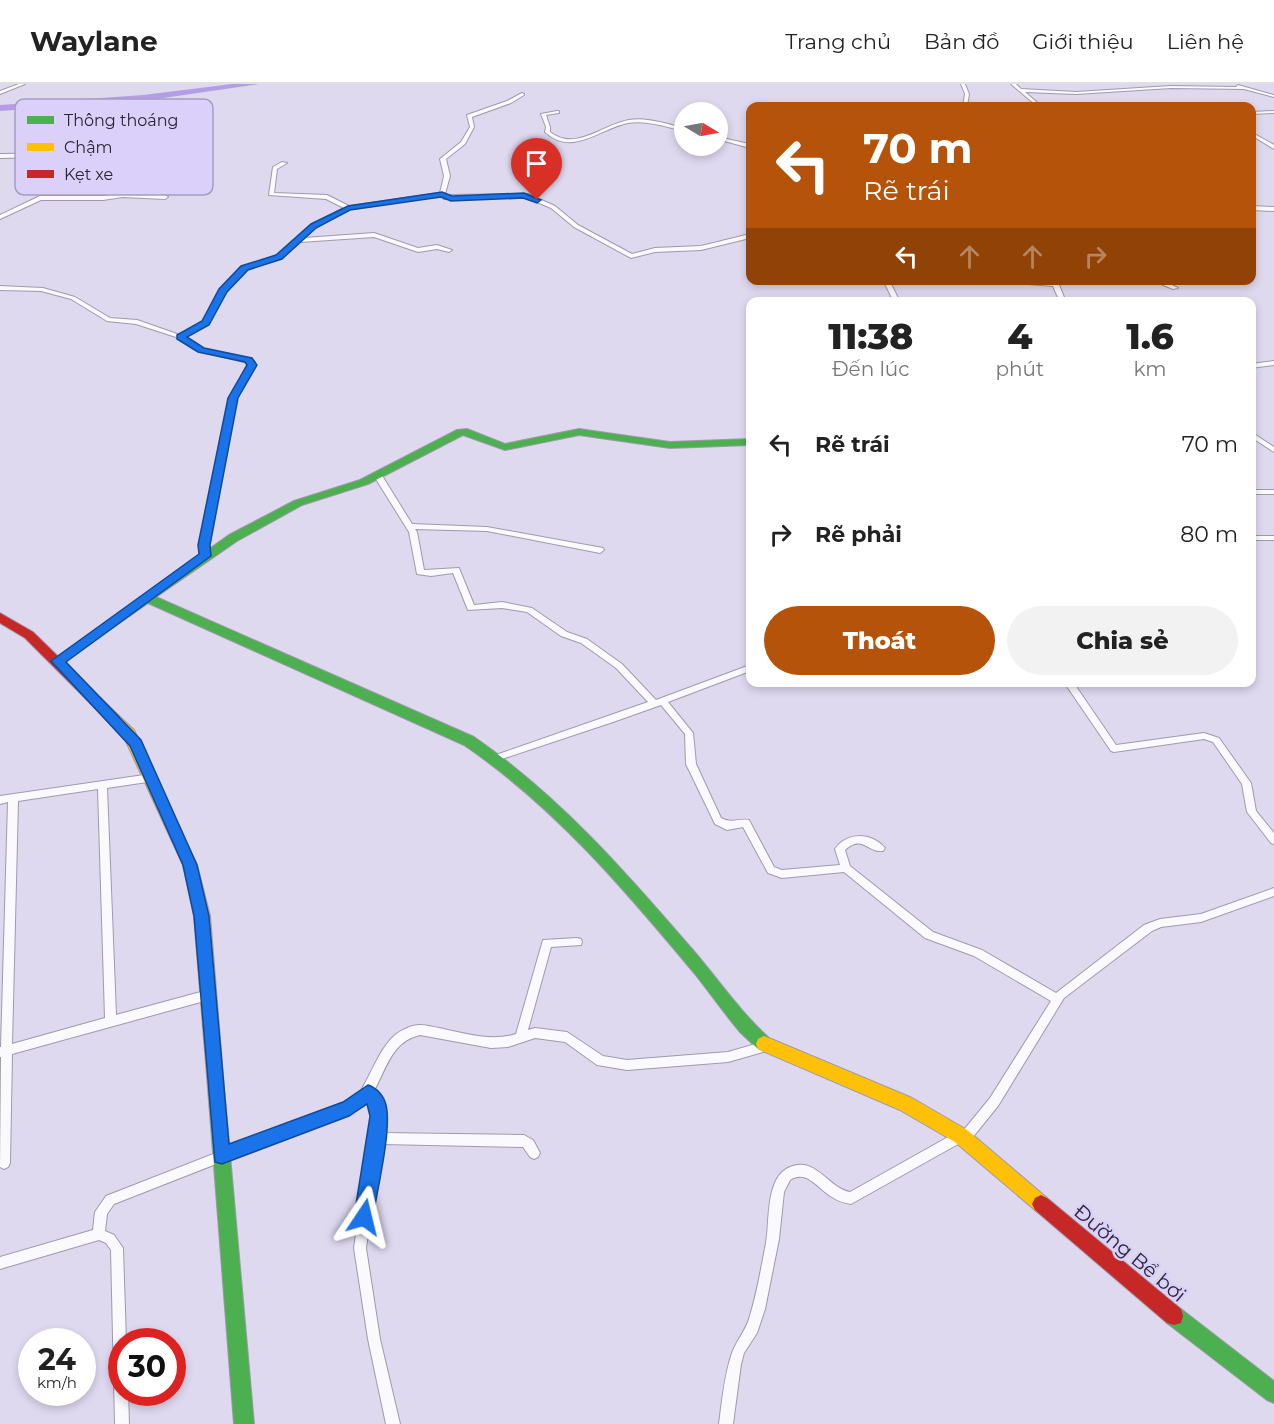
<!DOCTYPE html>
<html lang="vi">
<meta charset="utf-8">
<style>
:root{--surface:#fff;--page:#f2f2f2;--text:#222;--muted:#767676;--line:#e0e0e0;--accent:#b45309}
body{margin:0;font-family:Montserrat,sans-serif;background:var(--page);color:var(--text);height:100vh;display:flex;flex-direction:column;font-size:22px;white-space:nowrap}
*{box-sizing:border-box;margin:0}
p{font-size:20px;color:var(--muted)}
.icon{flex:none;width:33px;height:33px;fill:none;stroke:currentColor;stroke-width:2;stroke-linecap:round;stroke-linejoin:round}
.map{position:relative;flex:1;overflow:hidden}
.side{position:absolute;left:746px;top:213px;width:510px;height:390px;display:flex;flex-direction:column;background:var(--surface);border-radius:12px;box-shadow:0 3px 9px #0003}
.side>*{flex:none}
.banner{position:absolute;left:746px;top:18px;width:510px;height:183px;border-radius:12px;box-shadow:0 3px 9px #0003;background:#b45309;color:#fff;overflow:hidden}
.needle{width:39px;rotate:100deg}
.fabs{position:absolute;left:674px;top:18px;display:grid;gap:12px}
.fabs a{display:grid;place-items:center;width:54px;height:54px;border-radius:50%;background:var(--surface);box-shadow:0 3px 9px #0003;font-size:30px}
.speed{position:absolute;left:18px;top:1244px;display:flex;gap:12px;font-size:30px;font-weight:700;text-align:center}
.speed>*{display:grid;place-content:center;width:78px;height:78px;border-radius:50%;background:var(--surface);box-shadow:0 3px 9px #0003;line-height:1}
.speed small{font-size:15px;font-weight:400}
.speed .limit{border:9px solid #d22;background:#fff;color:#111}
.pin{position:absolute;display:grid;place-items:center;width:51px;height:51px;color:#fff;margin:-62px -26px;border-radius:50% 50% 50% 0;rotate:-45deg;box-shadow:0 0 6px #0007}
.pin .icon{rotate:45deg}
.me{position:absolute;width:66px;margin:-33px;rotate:10deg;stroke-linejoin:round;filter:drop-shadow(0 0 4px #0008)}
.turn{display:flex;align-items:center;gap:21px;height:126px;padding:0 18px;font-size:27px}
.turn .icon{width:78px;height:78px;stroke-width:2.5}
.turn b{display:block;font-size:42px;line-height:51px}
.lanes{display:flex;align-items:center;height:57px;padding:0 18px;background:#0003;justify-content:center;gap:30px;direction:ltr}
.lanes .off{opacity:.35}
.eta{display:flex;justify-content:space-evenly;align-items:center;height:102px;text-align:center}
.eta b{font-size:36px;font-weight:800;line-height:42px}
.action{display:flex;gap:12px;margin-top:auto;padding:12px 18px}
.action a{flex:1;height:69px;border-radius:36px;background:var(--accent);color:#fff;font-size:24px;font-weight:800;line-height:69px;text-align:center}
.action a+a{background:var(--page);color:var(--text)}
ul{padding:0;list-style:none}
li{display:flex;align-items:center;gap:18px;height:90px;padding:0 18px}
li div{flex:1}
li b{display:block;font-size:22px}
li em{font-style:normal}
header{display:flex;align-items:center;gap:36px;box-sizing:border-box;height:84px;padding:0 30px;background:var(--surface);border-bottom:2px solid var(--line)}
header strong{font-size:28px}
nav{display:flex;gap:33px;margin-inline-start:auto;font-size:21px}
.map>svg:first-child{display:block}
.lines{fill:none;stroke-linecap:round;stroke-linejoin:round}
.river{fill:#b39ee6;fill-rule:evenodd}
.street-casing{stroke:#9f9aab;stroke-width:2}
.fast-casing{stroke:#9f9aab;stroke-width:2}
.slow-casing{stroke:#9f9aab;stroke-width:2}
.jam-casing{stroke:#9f9aab;stroke-width:2}
.street{fill:#faf9fd;fill-rule:evenodd}
.fast{fill:#4caf50;fill-rule:evenodd}
.slow{fill:#ffc107;fill-rule:evenodd}
.jam{fill:#c62828;fill-rule:evenodd}
.route{fill:#1a73e8;stroke:#114b97;stroke-width:1.5}
.labels{text-anchor:middle;stroke-width:5;stroke-linejoin:round;paint-order:stroke}
.near-street-label{font-size:20px;fill:#292534;stroke:#dad0f9}
.key{fill:#dad0f9;stroke:#a59dbe;stroke-width:1.5}
.key-label{font-size:16px;fill:#292534}
</style>
<header>
<strong>Waylane</strong>
<nav><a>Trang chủ</a><a>Bản đồ</a><a>Giới thiệu</a><a>Liên hệ</a></nav>
</header>
<div class="map">
<svg width="1274" height="1340" viewBox="0 0 1274 1340">
<rect width="100%" height="100%" fill="#dfd9f0"/>
<g class="lines">
<!-- river -->
<path class="river" d="M232,0H259L143,17L0,27V21L143,11Z"/>
<!-- street casing -->
<g class="street-casing">
<path id="street" d="M19,0H25L0,10V7Z
M961,0H965L969,10L967,22H963L965,10Z
M1011,0H1016L1021,5L1076,8L1171,2L1236,3L1238,1L1274,11V13L1244,5L1171,4L1076,10L1025,8L1041,22H1037Z
M522,9L524,10V11L511,19L472,33L474,43L465,60L446,75L450,92L445,110L446,111L528,110L555,122L578,141L632,170L655,164L701,162L750,150V154L701,166L655,168L631,174L574,143L551,124L525,113L444,115L441,112L349,125L319,141L304,154L374,149L418,164L437,161L452,166L449,168L437,165L418,168L374,153L300,158L281,174L246,185L223,212L208,240L185,253L203,265L255,278L236,314L208,461L209,472L205,475L202,474L200,461L230,314L248,279L199,267L179,254L136,240L107,237L71,215L41,207L0,206V202L43,204L75,213L110,234L137,236L180,251L203,238L218,210L242,183L277,172L315,139L344,124L326,115L269,111L273,83L282,78L287,79L277,85L274,109L327,111L349,122L440,109L444,92L440,75L461,58L470,43L467,31L507,17Z
M557,27H559V29L546,31L550,43V48C576,68 601,41 629,36C647,33 666,40 684,44V47C666,43 647,36 628,39C599,45 572,73 545,48L546,43L541,30Z
M1274,27V29L1251,30V28Z
M109,45L113,46L83,72L0,74V70L82,69Z
M1251,48L1274,61V65L1251,51Z
M717,53L750,60V64L717,55Z
M123,109L165,111L168,113L165,115L123,113L103,116H41L0,135V131L40,112H103Z
M1251,122L1274,123V127L1251,126Z
M883,196H889L900,218H894Z
M981,196L1052,198L1051,196H1057L1066,218H1060L1053,202Z
M1151,196H1161L1178,204L1173,205Z
M1274,277V281L1251,284V280Z
M1251,348L1274,363V368L1251,353Z
M375,390H381L412,440L487,443L603,464L604,466L600,469L487,447L415,445L417,448L424,486L459,484L474,521L502,518L532,524L567,548L587,555L622,580L656,616L750,581V587L668,618L693,649L696,680L721,734C732,740 739,734 749,736L774,783L782,786L840,781L835,765C847,748 871,748 885,764L883,767C867,769 863,750 845,766L850,782L933,848L982,866L1056,909L1144,841L1160,835L1201,830L1274,804V812L1201,838L1161,843L1152,847L1064,914L998,1022L968,1059L964,1061L960,1059L851,1120C844,1119 838,1117 832,1113C818,1105 807,1085 790,1096L784,1108L779,1155L765,1225L757,1249L744,1269L741,1280L733,1340H719C722,1317 724,1294 731,1272C735,1258 745,1248 749,1235C757,1210 761,1184 766,1159C770,1137 765,1093 790,1083C816,1072 828,1104 850,1108L957,1048L963,1047L990,1014L1051,917L974,872L925,854L844,788L782,794L768,789L743,743L727,746L715,740L686,680L685,650L661,621L613,638L499,676H493L491,674L493,672L648,618L616,584L581,559L561,552L527,528L502,524L468,526L453,489L431,492L417,490L409,448L374,392Z
M1251,406H1274V410H1251Z
M1251,452H1274V456H1251Z
M1064,598H1073L1116,661L1204,649L1219,654L1251,699L1256,727L1274,749V760L1271,759L1247,728L1242,700L1213,658L1204,655L1114,668L1111,667Z
M151,690L154,691L156,694L154,697L107,704L116,931L208,906L212,908L213,911L212,914L208,916L12,970L10,1079L8,1083L4,1085L0,1083L1,973H0V963H1L8,718L0,720V712ZM98,705L105,934L12,960L18,717Z
M577,854L581,855L582,858L581,861L551,863L528,946L535,944L567,948L603,972L627,976L728,968L766,957L770,958L771,962L770,966L728,978L627,986L597,981L565,958L535,954L508,963L491,964L420,951C392,957 386,985 374,1007C387,1021 385,1031 382,1049L524,1051L533,1056L540,1069L538,1073L534,1075L530,1073L523,1063L381,1060L366,1164L380,1255L400,1340H386L368,1255L354,1164L373,1032L372,1021L368,1017L364,1022L114,1120L107,1130L105,1147L114,1151L123,1164L126,1257H122V1308H128L129,1340H115L111,1166L106,1159L99,1156L0,1185V1173L93,1146L95,1128L106,1112L356,1014C370,995 378,966 395,951C401,946 412,941 420,941C426,941 433,943 439,944C464,949 491,958 516,950L543,856Z"/>
</g>
<!-- fast casing -->
<g class="fast-casing">
<path id="fast" d="M467,345L505,360L579,345L670,358L750,355V361L670,364L579,351L505,366L463,351L368,400L302,421L237,457L156,513L474,653C560,713 624,786 692,865C718,895 740,928 770,955L772,960L770,965L764,968L758,965L740,948C724,929 710,909 695,890C625,806 555,723 464,661L148,519L61,580L57,581L51,577L229,451L294,417L360,396L457,346Z
M216,996L222,998L224,1004L254,1340H234L208,1004L210,998Z
M1174,1223L1181,1225L1274,1297V1319L1267,1316L1167,1239L1165,1232L1167,1225Z"/>
</g>
<!-- slow casing -->
<g class="slow-casing">
<path id="slow" d="M114,630L119,632L134,646L197,781L210,832L224,1004L222,1010L216,1012L210,1010L208,1004L194,832L183,781L124,653L107,635Z
M764,952L912,1014L967,1046L1047,1114L1050,1120L1047,1126L1041,1129L1035,1126L955,1058L900,1026L758,965L756,960L758,955Z"/>
</g>
<!-- jam casing -->
<g class="jam-casing">
<path id="jam" d="M0,529L33,548L119,632L121,635L119,638H109L25,554L0,539Z
M1041,1111L1047,1114L1181,1225L1183,1232L1181,1239L1174,1241L1167,1239L1035,1126L1032,1120L1035,1114Z"/>
</g>
<!-- street -->
<use href="#street" class="street"/>
<!-- fast -->
<use href="#fast" class="fast"/>
<!-- slow -->
<use href="#slow" class="slow"/>
<!-- jam -->
<use href="#jam" class="jam"/>
</g>
<!-- route -->
<path class="route" d="M442,108L452,112L524,109L541,116L537,119L523,114L451,117L441,113L350,126L316,144L282,175L248,186L227,208L209,241L187,253L204,264L252,274L257,281L238,314L210,461L211,472L66,578L141,656L197,781L209,832L229,1060L343,1018L368,1001C377,1004 384,1012 386,1021C392,1046 377,1106 373,1133L370,1140L364,1143L357,1140L354,1133L370,1032L367,1020L349,1032L222,1080L215,1078L194,832L183,781L130,662L51,577L199,470L198,461L228,314L247,281L245,278L198,268L177,255V251L202,237L219,205L241,182L276,171L311,140L348,122Z"/>
<g class="labels">
<!-- near-street labels -->
<g class="near-street-label">
<text transform="translate(1130 1169) rotate(40)" y="7">Đường Bể bơi</text>
</g>
</g>
<!-- legend -->
<rect x="15" y="15" width="198" height="96" rx="9" class="key"/>
<rect x="27" y="32" width="27" height="8" fill="#4caf50"/>
<rect x="27" y="59" width="27" height="8" fill="#ffc107"/>
<rect x="27" y="86" width="27" height="8" fill="#c62828"/>
<g class="key-label">
<text x="64" y="42">Thông thoáng</text>
<text x="64" y="69">Chậm</text>
<text x="64" y="96">Kẹt xe</text>
</g>
</svg>
<div class="fabs">
<a><svg class="needle" viewBox="-14 -14 28 28"><path d="M0-13l5 13h-10z" fill="#e53935"/><path d="M0 13l5-13h-10z" fill="#767676"/></svg></a>
</div>
<div class="speed"><div>24<small>km/h</small></div><div class="limit">30</div></div>
<div class="pin" style="left:537px;top:116px;background:#d93025"><svg class="icon" aria-label="arrive" viewBox="0 0 24 24"><path d="M6 21V4h12l-3 4 3 4H6"/></svg></div>
<svg class="me" style="left:364px;top:1133px" viewBox="-20 -20 40 40"><path d="M0-17L14 15 0 8-14 15z" fill="#1a73e8" stroke="#fff" stroke-width="4"/></svg>
<div class="banner">
<div class="turn"><svg class="icon" aria-label="left" viewBox="0 0 24 24"><path d="M17 20v-9H6M10 6l-5 5 5 5"/></svg><div><b>70 m</b>Rẽ trái</div></div>
<div class="lanes"><svg class="icon" aria-label="left" viewBox="0 0 24 24"><path d="M17 20v-9H6M10 6l-5 5 5 5"/></svg><svg class="icon off" aria-label="ahead" viewBox="0 0 24 24"><path d="M12 20V5M6 11l6-6 6 6"/></svg><svg class="icon off" aria-label="ahead" viewBox="0 0 24 24"><path d="M12 20V5M6 11l6-6 6 6"/></svg><svg class="icon off" aria-label="right" viewBox="0 0 24 24"><path d="M7 20v-9h11M14 6l5 5-5 5"/></svg></div>
</div>
<section class="side">
<div class="eta">
<div><b>11:38</b><p>Đến lúc</p></div>
<div><b>4</b><p>phút</p></div>
<div><b>1.6</b><p>km</p></div>
</div>
<ul>
<li><svg class="icon" aria-label="left" viewBox="0 0 24 24"><path d="M17 20v-9H6M10 6l-5 5 5 5"/></svg><div><b>Rẽ trái</b></div><em>70 m</em></li>
<li><svg class="icon" aria-label="right" viewBox="0 0 24 24"><path d="M7 20v-9h11M14 6l5 5-5 5"/></svg><div><b>Rẽ phải</b></div><em>80 m</em></li>
</ul>
<div class="action"><a>Thoát</a><a>Chia sẻ</a></div>
</section>
</div>
